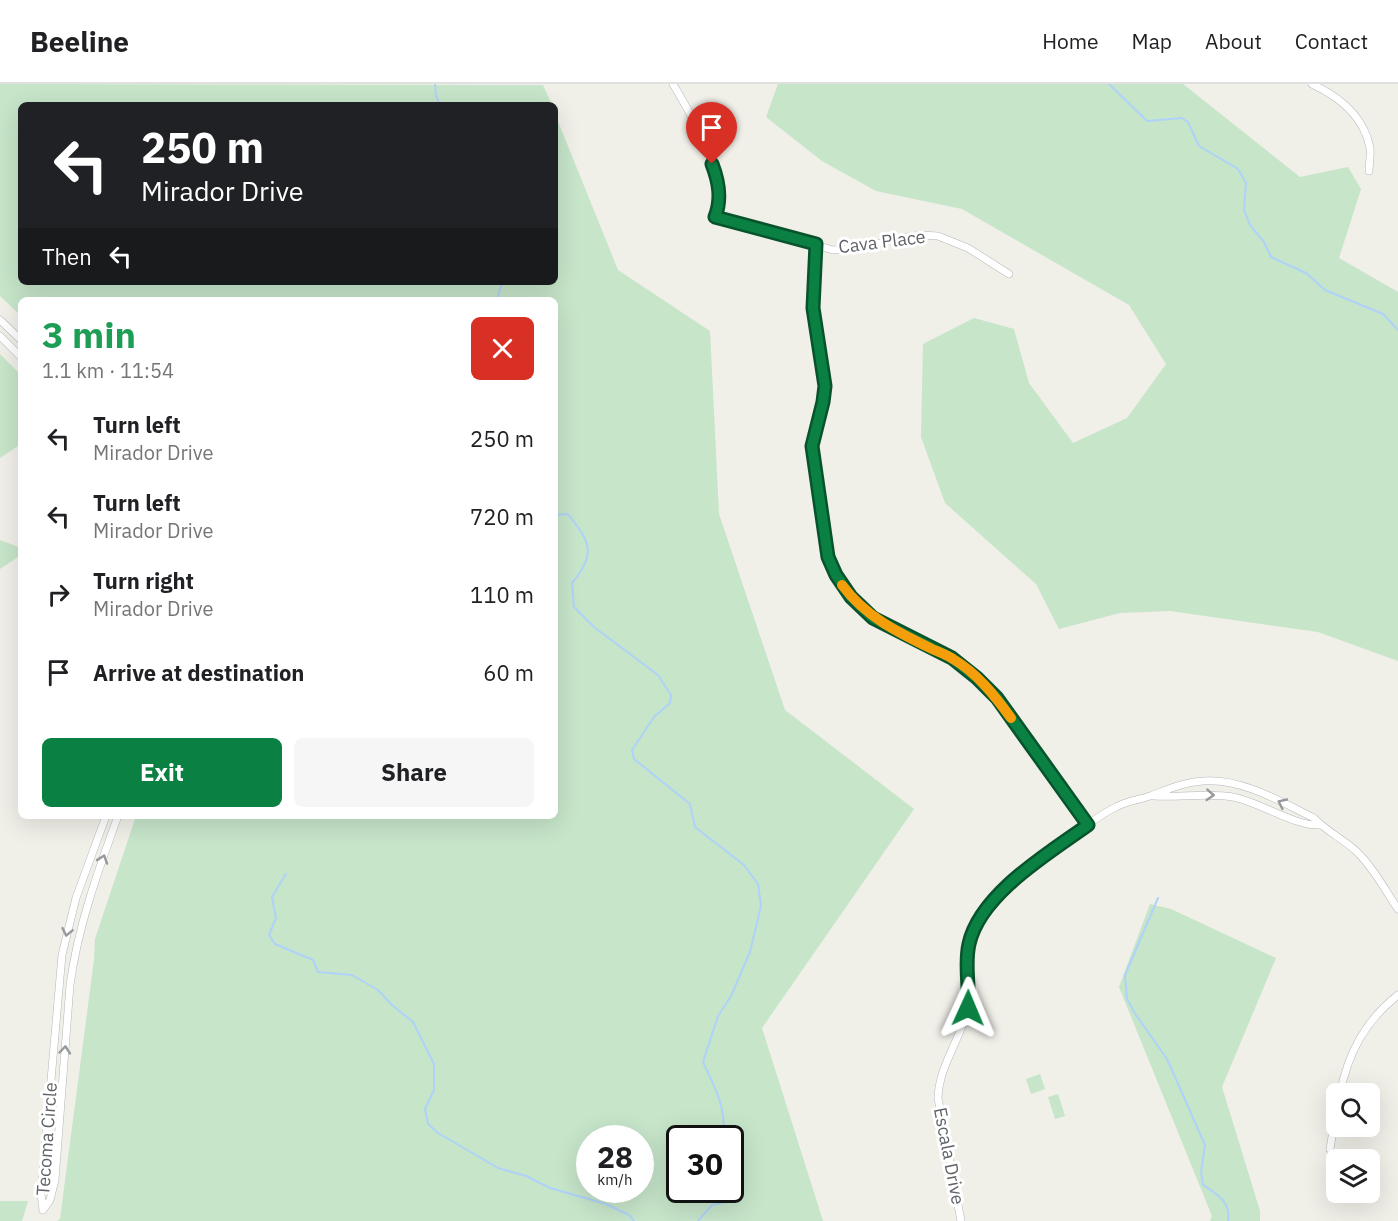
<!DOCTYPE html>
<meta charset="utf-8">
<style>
:root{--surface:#fff;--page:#f6f6f6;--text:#202124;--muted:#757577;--line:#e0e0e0;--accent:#0b8043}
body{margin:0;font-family:"IBM Plex Sans",sans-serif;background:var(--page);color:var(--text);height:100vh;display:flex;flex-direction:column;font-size:22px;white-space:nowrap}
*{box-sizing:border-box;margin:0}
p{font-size:20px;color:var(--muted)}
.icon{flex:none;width:33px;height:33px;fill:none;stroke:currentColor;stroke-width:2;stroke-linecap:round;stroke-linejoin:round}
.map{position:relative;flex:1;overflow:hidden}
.details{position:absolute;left:18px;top:213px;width:540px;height:522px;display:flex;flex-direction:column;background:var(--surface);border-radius:9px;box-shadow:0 6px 24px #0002}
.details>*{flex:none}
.hud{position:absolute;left:18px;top:18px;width:540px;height:183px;border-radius:9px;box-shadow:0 6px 24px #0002;background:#202124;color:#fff;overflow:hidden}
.buttons{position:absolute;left:1326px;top:999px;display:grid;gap:12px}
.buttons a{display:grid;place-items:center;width:54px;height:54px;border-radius:9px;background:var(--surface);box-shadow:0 6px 24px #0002;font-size:30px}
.speed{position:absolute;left:576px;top:1041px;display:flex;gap:12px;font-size:30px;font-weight:700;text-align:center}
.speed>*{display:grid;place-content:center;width:78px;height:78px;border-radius:50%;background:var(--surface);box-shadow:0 6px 24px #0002;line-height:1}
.speed small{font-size:15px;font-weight:400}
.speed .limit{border:3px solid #111;border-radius:9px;background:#fff;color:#111}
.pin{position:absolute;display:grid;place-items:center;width:51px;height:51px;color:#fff;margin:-62px -26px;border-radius:50% 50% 50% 0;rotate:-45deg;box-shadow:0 0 6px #0007}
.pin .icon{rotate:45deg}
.me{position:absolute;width:66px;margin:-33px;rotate:1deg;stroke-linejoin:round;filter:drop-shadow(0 0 4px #0008)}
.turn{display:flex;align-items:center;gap:21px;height:126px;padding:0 24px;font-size:27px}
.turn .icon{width:78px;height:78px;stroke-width:2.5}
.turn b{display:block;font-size:42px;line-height:51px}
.then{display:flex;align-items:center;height:57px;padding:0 24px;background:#0003;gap:12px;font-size:22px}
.round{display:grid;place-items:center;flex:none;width:63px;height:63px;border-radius:9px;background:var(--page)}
.summary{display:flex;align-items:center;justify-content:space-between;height:102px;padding:0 24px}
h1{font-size:36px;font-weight:800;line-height:45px;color:#1e9e55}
.primary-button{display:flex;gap:12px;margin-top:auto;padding:12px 24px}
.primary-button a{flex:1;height:69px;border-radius:9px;background:var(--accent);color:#fff;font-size:24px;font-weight:800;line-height:69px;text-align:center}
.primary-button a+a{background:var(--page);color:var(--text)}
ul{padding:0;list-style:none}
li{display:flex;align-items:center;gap:18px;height:78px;padding:0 24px}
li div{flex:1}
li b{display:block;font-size:22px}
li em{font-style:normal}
header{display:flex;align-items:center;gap:36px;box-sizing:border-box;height:84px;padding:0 30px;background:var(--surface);border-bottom:2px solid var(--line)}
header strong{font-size:28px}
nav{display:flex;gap:33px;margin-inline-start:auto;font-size:21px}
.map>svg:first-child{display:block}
.green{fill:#c6e5c9;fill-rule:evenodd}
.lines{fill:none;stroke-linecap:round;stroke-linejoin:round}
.stream{stroke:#afd2f9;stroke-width:2}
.minor-casing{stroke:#b5b7bb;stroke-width:8}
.minor{stroke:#fff;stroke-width:7}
.oneway{stroke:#97999c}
.route-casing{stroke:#07532c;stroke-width:15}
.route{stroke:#0b8043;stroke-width:10}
.slow{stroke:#f59e0b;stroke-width:10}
.labels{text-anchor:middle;stroke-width:6;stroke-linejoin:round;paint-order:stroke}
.street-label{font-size:18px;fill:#5f6267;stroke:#fff}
</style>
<header>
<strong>Beeline</strong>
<nav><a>Home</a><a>Map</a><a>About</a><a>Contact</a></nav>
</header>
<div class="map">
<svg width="1398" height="1137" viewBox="0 0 1398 1137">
<rect width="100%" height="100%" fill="#f0efe8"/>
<!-- green -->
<path class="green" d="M0,0L543,1L552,21H21V198H555V30L618,186L710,247L719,430L785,626L914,725L762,944L823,1137H57L60,1135L94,876L95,855L136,732H555V216H21V232L0,212ZM640,1054V1106H590V1054ZM730,1054V1106H680V1054Z
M778,0H1183L1300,93L1348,83L1361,105L1339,174L1398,208V577L1318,548L1170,527L1120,529L1059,545L1036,500L945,419L921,353L923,260L974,234L1014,245L1029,299L1073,359L1127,334L1166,280L1129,221L962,125L876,107L822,77L766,33Z
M0,270L21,291V360L0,374Z
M0,456L21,464V471L0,485Z
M1150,820L1171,825L1276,874L1222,1003L1260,1127V1137H1210L1212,1132L1119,903Z
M1040,990L1045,1005L1031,1010L1026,995Z
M1058,1010L1065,1032L1055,1035L1048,1013Z
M0,1117H28L22,1137H0Z"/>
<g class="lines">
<!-- stream -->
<path class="stream" d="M435,0L436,12L440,21
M1109,0L1147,37L1182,34L1188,38L1199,62L1238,85L1246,99L1244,126L1250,141L1264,158L1271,173L1306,189L1325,206L1383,230L1398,246
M497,216L502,198
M555,431L568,430C590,458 597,469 572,499L574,523L594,543L658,591L671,611L670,619L654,633L632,666L634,675L690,720L695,743L744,781L758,800L761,822L750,868L731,912L718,932L703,978C717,1008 725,1021 724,1054
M286,790L272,813L276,834L269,851L275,860L313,876L318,888L352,891L378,906L392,921L413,938L434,980V1006L425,1025L428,1040L438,1049L498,1084L526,1092L550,1104L606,1120L629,1131L634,1137
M1158,814L1125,891L1127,915L1136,931L1167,975L1205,1061L1201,1088L1203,1101C1217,1110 1231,1118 1228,1137
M698,1137L712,1121L731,1117L741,1109L743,1094L730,1069"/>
<!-- minor casing -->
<g class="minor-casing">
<path id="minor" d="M673,0C693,34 730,94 715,133L833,166L863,164L894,155L921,151L938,152L968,164L1009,190
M1312,0C1340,13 1364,32 1370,64C1371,71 1369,80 1369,87
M816,160L813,223L825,302L823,318L812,361L828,473L836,491L851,513L873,534L952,574L977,594L997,614L1088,741
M0,236L21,256
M0,252L21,273
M1154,712C1181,714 1206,708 1233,713C1260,718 1295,743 1321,741
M1340,1010C1348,969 1365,937 1398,911
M1330,1065L1336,1028
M43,1126L50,1116L55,1096L70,901C78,842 98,787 118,732
M43,1126L41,1110L62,871L76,814L106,732
M961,1137L938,1014C939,984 957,961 965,933C975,900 961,871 976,839C992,806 1044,772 1074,751C1087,741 1101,730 1116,723C1127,717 1139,716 1150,712C1167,706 1184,698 1203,697C1242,694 1281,718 1314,734C1326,747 1343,755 1356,767C1373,783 1385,806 1398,825"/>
</g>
<!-- minor -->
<use href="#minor" class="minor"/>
</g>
<!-- one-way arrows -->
<defs><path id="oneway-chevron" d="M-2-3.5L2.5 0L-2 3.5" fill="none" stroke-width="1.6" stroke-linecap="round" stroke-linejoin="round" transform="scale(1.5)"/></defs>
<g class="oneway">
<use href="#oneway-chevron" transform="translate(1210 711) rotate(4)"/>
<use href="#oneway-chevron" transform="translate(1282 719) rotate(-155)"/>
<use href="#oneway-chevron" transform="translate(103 775) rotate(-71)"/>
<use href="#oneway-chevron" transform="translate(67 848) rotate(102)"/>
<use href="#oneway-chevron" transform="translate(65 966) rotate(-85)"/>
</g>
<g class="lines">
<!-- route casing -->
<g class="route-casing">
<path id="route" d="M712,80C719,98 722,115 715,133L816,160L813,224L825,302L823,318L812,362L828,473L836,491L851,513L873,534L952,574L977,594L997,614L1088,741C1049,769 980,810 969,860C964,881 970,903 968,924"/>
</g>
<!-- route -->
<use href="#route" class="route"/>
<!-- slow -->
<path class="slow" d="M842,501C866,533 897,548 932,565C939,568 947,571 953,575C977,589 995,612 1011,634"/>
</g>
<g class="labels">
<!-- street labels -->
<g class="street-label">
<text transform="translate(882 158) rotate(-7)" y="6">Cava Place</text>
<text transform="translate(47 1055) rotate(-86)" y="6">Tecoma Circle</text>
<text transform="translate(949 1072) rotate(79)" y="6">Escala Drive</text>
</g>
</g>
</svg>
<div class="buttons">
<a><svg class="icon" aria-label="search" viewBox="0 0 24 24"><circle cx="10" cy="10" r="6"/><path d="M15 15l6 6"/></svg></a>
<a><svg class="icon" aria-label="layers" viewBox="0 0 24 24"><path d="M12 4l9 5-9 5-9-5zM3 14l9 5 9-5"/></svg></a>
</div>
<div class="speed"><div>28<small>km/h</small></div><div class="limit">30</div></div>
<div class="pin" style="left:712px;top:80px;background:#d93025"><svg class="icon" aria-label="arrive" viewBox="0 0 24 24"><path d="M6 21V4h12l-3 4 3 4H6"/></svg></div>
<svg class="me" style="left:968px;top:924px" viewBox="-20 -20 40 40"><path d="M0-17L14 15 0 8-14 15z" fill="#0b8043" stroke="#fff" stroke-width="4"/></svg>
<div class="hud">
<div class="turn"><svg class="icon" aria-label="left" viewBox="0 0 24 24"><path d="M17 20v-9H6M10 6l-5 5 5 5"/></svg><div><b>250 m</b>Mirador Drive</div></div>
<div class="then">Then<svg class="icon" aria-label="left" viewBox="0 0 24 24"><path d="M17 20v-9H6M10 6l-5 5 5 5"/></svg></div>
</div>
<section class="details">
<div class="summary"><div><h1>3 min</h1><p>1.1 km · 11:54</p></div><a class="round" style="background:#d93025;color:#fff"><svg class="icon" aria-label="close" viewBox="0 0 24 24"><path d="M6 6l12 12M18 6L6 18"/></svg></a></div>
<ul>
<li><svg class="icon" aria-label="left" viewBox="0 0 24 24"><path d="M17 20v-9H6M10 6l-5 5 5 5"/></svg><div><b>Turn left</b><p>Mirador Drive</p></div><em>250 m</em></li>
<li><svg class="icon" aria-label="left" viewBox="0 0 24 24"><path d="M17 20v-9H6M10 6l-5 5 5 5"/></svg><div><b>Turn left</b><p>Mirador Drive</p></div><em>720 m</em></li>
<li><svg class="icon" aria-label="right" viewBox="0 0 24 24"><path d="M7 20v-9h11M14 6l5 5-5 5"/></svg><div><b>Turn right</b><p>Mirador Drive</p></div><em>110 m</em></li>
<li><svg class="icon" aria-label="arrive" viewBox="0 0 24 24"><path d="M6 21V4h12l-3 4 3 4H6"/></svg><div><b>Arrive at destination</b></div><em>60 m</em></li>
</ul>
<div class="primary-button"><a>Exit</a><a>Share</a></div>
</section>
</div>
